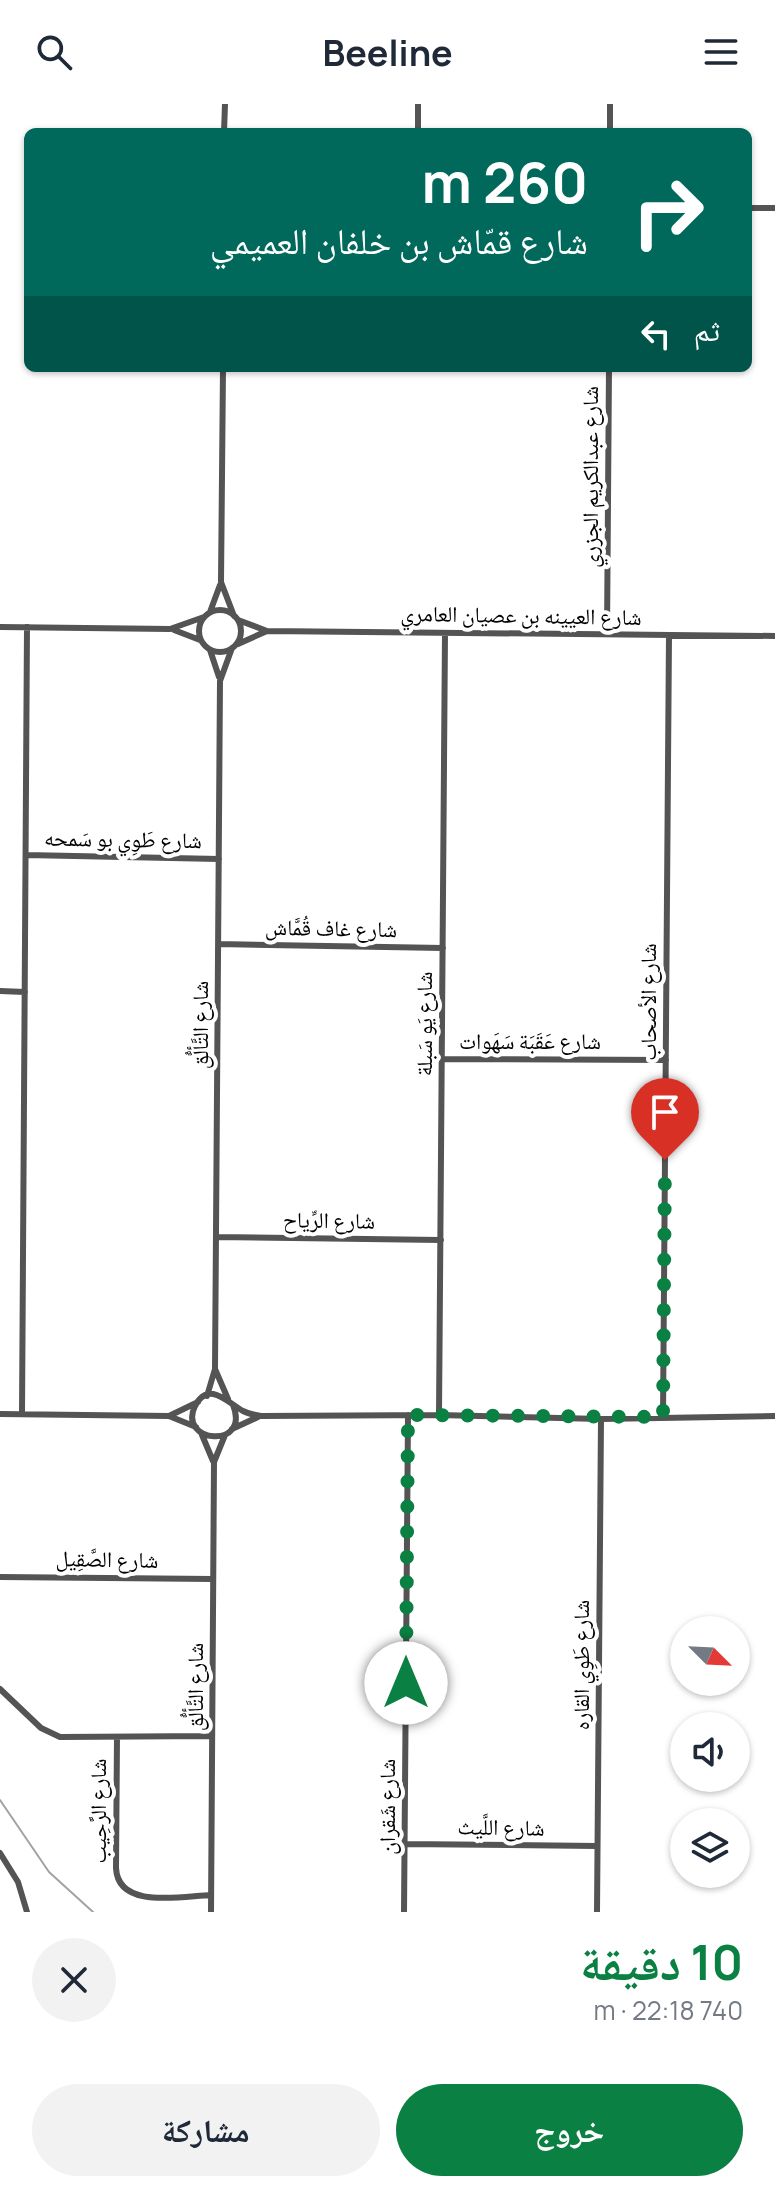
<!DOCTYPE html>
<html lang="ar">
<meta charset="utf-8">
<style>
:root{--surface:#fff;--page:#f2f2f3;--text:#1f2937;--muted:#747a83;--accent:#0b8043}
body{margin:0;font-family:Manrope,"Noto Naskh Arabic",sans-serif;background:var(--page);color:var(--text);direction:rtl;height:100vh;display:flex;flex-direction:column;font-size:30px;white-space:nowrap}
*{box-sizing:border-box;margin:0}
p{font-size:26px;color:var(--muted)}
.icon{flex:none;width:44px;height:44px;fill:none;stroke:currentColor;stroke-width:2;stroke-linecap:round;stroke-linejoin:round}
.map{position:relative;height:1808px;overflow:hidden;direction:ltr}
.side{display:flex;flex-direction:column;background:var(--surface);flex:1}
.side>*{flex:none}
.guide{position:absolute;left:24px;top:24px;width:728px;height:244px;border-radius:12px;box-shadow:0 2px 6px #0004;direction:rtl;background:#00695c;color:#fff;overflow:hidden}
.needle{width:52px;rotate:114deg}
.fabs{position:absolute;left:670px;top:1512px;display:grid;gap:16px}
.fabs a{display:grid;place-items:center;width:80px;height:80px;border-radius:50%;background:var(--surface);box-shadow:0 2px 6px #0004;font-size:40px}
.pin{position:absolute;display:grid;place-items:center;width:68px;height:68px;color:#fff;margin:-82px -34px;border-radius:50% 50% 50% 0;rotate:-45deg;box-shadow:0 0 8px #0007}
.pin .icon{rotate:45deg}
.me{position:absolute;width:88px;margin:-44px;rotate:0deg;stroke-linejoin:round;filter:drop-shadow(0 0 6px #0008)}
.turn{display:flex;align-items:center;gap:28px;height:168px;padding:0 32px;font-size:36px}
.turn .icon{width:104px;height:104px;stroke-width:2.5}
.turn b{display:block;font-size:56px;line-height:68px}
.then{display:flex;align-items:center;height:76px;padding:0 32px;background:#0003;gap:16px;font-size:30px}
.round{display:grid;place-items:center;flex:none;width:84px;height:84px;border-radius:42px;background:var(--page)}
.summary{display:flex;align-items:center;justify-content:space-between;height:136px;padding:0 32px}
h1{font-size:48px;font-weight:700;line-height:60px;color:var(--accent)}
.primary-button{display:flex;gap:16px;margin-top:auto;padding:16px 32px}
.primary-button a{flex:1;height:92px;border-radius:48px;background:var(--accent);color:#fff;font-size:32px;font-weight:700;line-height:92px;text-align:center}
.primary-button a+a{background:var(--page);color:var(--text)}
header{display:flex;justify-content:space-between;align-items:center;height:104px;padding:0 32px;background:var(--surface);font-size:36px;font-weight:700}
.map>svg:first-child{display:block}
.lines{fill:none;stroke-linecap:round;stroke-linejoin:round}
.stream{stroke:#a2a2a2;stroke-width:2}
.minor{stroke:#545454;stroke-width:6}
.route{stroke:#0b8043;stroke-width:14;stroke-dasharray:0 25.2}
.labels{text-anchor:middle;stroke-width:8;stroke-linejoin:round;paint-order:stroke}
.street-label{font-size:22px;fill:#000;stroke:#fff}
</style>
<header><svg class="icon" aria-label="menu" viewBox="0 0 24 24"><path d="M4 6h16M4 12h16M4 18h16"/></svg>Beeline<svg class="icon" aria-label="search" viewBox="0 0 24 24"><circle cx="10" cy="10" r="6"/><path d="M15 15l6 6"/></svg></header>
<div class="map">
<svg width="775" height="1808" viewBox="0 0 775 1808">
<rect width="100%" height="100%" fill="#fff"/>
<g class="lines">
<!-- stream -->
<path class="stream" d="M0,1696L49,1768L93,1808"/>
<!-- minor -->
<path class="minor" d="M224,28L225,0
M418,28V0
M610,28V0
M748,104H775
M223,264L221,478L234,512
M199 527a21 21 0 1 1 42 0a21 21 0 1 1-42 0Z
M210,508L220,481
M238,516L267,527L775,532
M0,523L170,525L204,513
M174,526L200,536
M607,530L609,264
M238,540L267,527
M210,546L219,573
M26,751L219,755
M218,840L443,844
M0,887L25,888
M442,955L666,956
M216,1133L441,1136
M215,1265L228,1295
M207,1292L215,1265L220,577L232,544
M233,1301C251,1346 177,1339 195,1302C209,1275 229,1300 243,1307C249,1310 255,1311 261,1312L439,1311L601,1315L775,1312
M0,1310L169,1312L196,1323
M22,1310L27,523
M439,1311L445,529
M169,1312L198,1298
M663,1313L669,531
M232,1325L258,1313
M202,1331L213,1357
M0,1473L213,1475
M0,1585L41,1624L60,1633L212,1632
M117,1633L116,1764C118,1806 182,1792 211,1791
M405,1740L597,1742
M0,1749L18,1778L27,1808
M211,1808L214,1358L225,1331
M404,1808L408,1311
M597,1808L601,1315"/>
</g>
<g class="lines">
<!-- route -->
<path class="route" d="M406,1579L408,1311L663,1313L665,1056"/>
</g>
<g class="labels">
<!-- street labels -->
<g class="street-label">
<text transform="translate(590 373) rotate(-90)" y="8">شارع عبدالكريم الجزري</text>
<text transform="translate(521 511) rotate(1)" y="8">شارع العيينه بن عصيان العامري</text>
<text transform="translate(123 735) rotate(1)" y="8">شارع طَوِي بو سَمحه</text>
<text transform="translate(331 824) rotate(1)" y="8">شارع غاف قُمَّاش</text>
<text transform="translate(648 898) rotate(-90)" y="8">شارع الأصحاب</text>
<text transform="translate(424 920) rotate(-90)" y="8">شارع يَو سَبلة</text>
<text transform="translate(200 921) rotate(-90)" y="8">شارع التَّألُّق</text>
<text x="530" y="945">شارع عَقَبَة سَهَوات</text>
<text transform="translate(329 1116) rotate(1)" y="8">شارع الرِّياح</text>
<text transform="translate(107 1455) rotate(1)" y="8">شارع الصَّقِيل</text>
<text transform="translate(581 1561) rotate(-90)" y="8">شارع طَوِي القاره</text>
<text transform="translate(195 1583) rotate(-90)" y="8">شارع التَّألُّق</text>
<text transform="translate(387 1703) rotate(-90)" y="8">شارع شَقران</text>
<text transform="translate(98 1707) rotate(-90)" y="8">شارع الرَّحِيب</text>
<text transform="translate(501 1723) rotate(1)" y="8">شارع اللَّيث</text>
</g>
</g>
</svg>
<div class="fabs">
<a><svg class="needle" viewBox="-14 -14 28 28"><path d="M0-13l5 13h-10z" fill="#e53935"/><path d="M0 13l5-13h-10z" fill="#747a83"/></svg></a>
<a><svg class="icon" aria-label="sound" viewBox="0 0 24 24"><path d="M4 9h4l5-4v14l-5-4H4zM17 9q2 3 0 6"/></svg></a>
<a><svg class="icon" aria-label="layers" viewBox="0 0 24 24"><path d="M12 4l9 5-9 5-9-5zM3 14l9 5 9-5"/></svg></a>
</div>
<div class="pin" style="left:665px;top:1056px;background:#d93025"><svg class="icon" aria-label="arrive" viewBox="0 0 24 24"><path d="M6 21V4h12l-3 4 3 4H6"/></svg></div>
<svg class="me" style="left:406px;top:1579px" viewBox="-20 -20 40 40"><circle r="19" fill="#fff"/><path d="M0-13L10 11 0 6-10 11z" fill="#0b8043"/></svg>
<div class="guide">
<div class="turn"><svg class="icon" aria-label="right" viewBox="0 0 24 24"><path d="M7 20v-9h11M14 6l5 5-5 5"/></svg><div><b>260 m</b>شارع قمّاش بن خلفان العميمي</div></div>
<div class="then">ثم<svg class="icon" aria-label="left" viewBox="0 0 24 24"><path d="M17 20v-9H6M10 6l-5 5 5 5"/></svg></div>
</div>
</div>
<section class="side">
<div class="summary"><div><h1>10 دقيقة</h1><p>740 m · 22:18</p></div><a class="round"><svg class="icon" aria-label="close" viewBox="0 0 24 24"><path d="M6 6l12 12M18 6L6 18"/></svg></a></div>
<div class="primary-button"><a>خروج</a><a>مشاركة</a></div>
</section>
